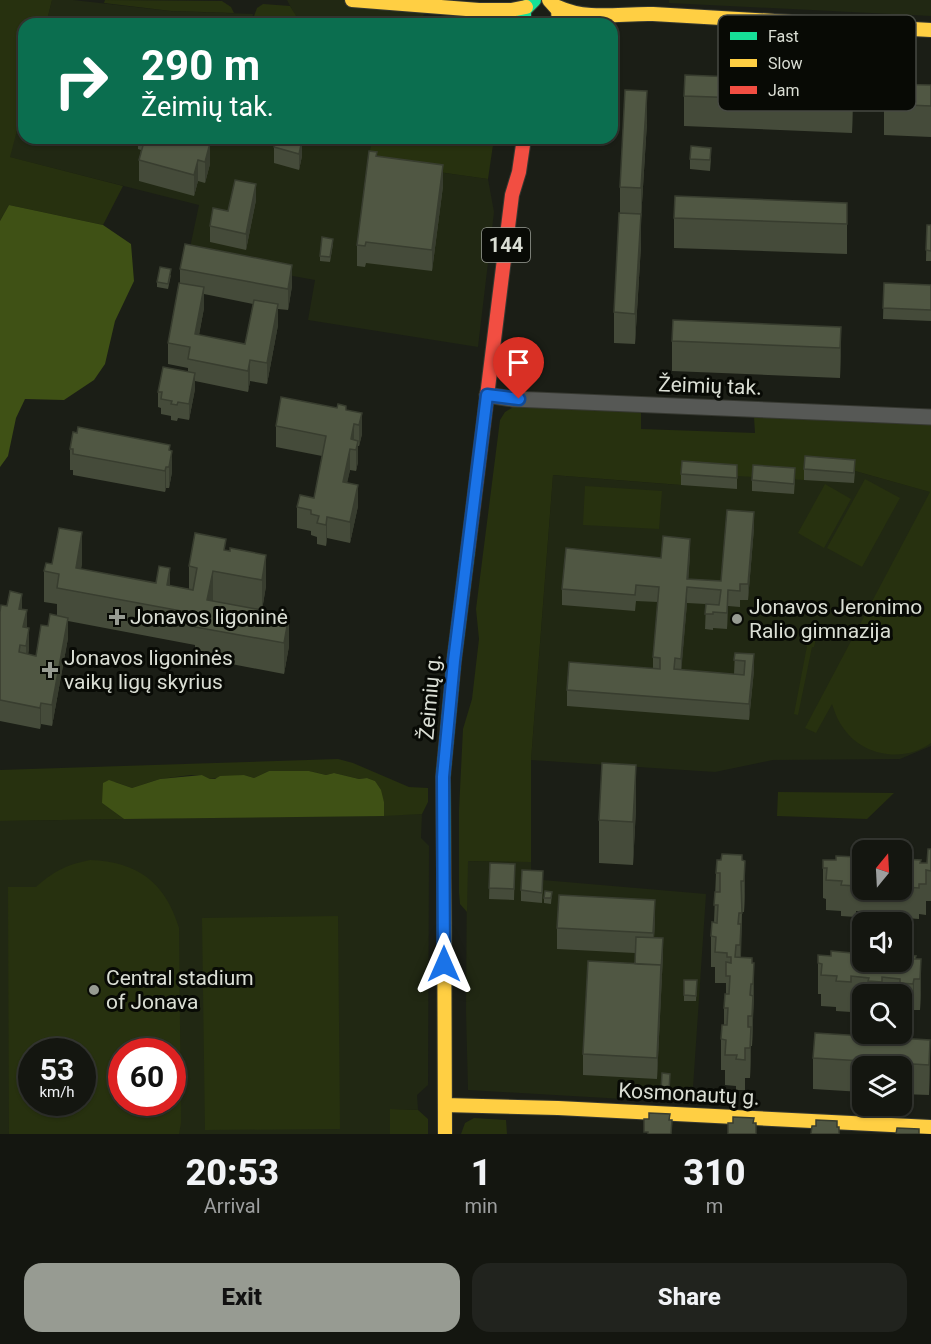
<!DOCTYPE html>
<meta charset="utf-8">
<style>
:root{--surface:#141610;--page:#21231e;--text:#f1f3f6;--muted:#9d9f9f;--line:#333530;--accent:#979b92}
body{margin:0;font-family:Roboto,sans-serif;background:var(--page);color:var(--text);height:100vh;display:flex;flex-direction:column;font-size:22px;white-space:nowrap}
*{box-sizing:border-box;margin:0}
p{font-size:20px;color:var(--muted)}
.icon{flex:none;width:33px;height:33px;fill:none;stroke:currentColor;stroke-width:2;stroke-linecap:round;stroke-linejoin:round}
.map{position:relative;height:1134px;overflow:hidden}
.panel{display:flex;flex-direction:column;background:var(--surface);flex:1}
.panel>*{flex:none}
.hud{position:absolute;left:18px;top:18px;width:600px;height:126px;border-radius:18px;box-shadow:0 2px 4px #0004,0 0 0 2px var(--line);background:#0b6e4f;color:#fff;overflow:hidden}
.needle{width:39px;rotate:18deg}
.fabs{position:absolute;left:852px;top:840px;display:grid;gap:12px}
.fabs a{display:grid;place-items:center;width:60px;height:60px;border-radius:12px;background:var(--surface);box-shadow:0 2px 4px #0004,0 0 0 2px var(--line);font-size:30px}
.speed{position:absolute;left:18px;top:1038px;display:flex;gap:12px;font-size:30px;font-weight:700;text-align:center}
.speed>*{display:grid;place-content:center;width:78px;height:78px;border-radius:50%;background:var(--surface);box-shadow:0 2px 4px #0004,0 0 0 2px var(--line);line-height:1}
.speed small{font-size:15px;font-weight:400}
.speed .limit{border:9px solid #d22;background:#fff;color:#111}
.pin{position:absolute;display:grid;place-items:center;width:51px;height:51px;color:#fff;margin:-62px -26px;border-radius:50% 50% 50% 0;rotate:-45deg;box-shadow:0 0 6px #0007}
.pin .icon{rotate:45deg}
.me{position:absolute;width:66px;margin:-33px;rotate:0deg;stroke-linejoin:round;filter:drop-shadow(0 0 4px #0008)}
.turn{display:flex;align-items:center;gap:21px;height:126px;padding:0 24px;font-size:27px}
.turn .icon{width:78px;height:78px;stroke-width:2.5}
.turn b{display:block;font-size:42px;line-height:51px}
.eta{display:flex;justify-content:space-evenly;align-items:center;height:102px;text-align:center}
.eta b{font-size:36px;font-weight:800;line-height:42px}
.cta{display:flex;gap:12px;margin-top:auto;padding:12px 24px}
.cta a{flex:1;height:69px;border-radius:18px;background:var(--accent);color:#111;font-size:24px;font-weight:800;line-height:69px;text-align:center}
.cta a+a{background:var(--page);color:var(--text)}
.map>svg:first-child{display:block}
.built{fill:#212813;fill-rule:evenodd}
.green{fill:#27310f;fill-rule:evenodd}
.forest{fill:#3f5115}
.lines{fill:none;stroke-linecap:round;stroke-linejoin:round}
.street-casing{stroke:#363831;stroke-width:17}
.fast-casing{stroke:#363831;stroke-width:16}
.slow-casing{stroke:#363831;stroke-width:16}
.jam-casing{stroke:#363831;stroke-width:16}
.street{stroke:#565855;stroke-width:15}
.fast{stroke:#16e098;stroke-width:14}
.slow{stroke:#ffcf43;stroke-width:14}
.jam{stroke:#f24e42;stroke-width:14}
.wall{fill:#454b3a;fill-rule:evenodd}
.shaded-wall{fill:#383d2f}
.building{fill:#505743;stroke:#383d2f;stroke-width:1.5}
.route-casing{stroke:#114b97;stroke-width:15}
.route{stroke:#1a73e8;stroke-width:10}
.poi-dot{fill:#979b92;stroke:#080a05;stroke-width:2}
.labels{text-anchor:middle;stroke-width:6;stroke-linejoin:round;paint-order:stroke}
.shield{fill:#080a05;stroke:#9b9e96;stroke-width:1.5}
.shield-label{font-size:20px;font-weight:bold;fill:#daded4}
.street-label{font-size:21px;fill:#daded4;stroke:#080a05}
.poi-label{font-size:21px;fill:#daded4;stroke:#080a05;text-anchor:start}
.key{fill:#080a05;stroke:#474a43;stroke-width:1.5}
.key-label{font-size:16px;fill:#daded4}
</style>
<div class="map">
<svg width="931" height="1134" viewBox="0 0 931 1134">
<rect width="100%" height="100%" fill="#1b1e16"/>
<!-- built -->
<path class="built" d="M52,0H73L171,11L253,14L251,24H46Z
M287,0H437L416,24H296L297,19Z
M669,0H931V16L669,3Z
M24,104V138H372L368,162L488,179L494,212L478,347L308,320L315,280L188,257L199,205L9,157Z
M855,471L931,492V746L900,759L773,760L715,772L531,760L553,475L680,485L737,475Z
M422,814L421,838L429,846L428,1085L417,1095L418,1110L391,1109L390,1134H0V821ZM32,1052H82V1102H32ZM122,1052H172V1102H122Z
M467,861L531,862V879L706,894L692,1103L468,1090L466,1011Z"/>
<!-- green -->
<path class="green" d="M0,0H52L46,24H24V104L10,157L123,186L103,225L9,205L0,221Z
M105,0L222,1L231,7L234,13L171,11L104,3Z
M263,4L290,6L298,19L296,24H251L257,8Z
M372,138H494L488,179L368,162Z
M515,406L641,411V429L755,433L754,417L931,424V743C904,763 863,756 844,729C838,721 835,713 832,704L816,733L805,728L930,492L855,471L806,467L804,480L737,476L681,485L553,475L531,760V862L468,861L467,912L460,904L459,893V810L463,729L472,699L479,639L476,609L500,420L505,412Z
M865,479L900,498L862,567L827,548Z
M825,484L851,499L824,548L798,533Z
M585,486L662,491L659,529L583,525Z
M807,631L817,633L814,647H812L798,715L794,714L807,646L804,645Z
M338,759L353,763L409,787L428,788V802L422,814L384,816V802L375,781L367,778L359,779L334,773L326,775L309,771H269L254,778L244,775L210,779L202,775H191L160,779L132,788L115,782L102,803L124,819L0,821V770Z
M778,792L894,793L867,819L777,816Z
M90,860C138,862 165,882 179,928L181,1123L179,1134H9L8,887H36C54,871 66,865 90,860ZM32,1052H82V1102H32ZM122,1052H172V1102H122Z
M338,916L340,1129L205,1130L202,918Z
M390,1109L418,1110L428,1119V1134H390Z
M474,1118L506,1120L507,1134H461L465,1123Z"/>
<!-- forest -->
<path class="forest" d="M9,205L103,225L131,244L134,281L115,321L105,364L94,380L64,400L25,399L16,418L8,456L0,467V221Z
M269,771H309L326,775L334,773L359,779L367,778L375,781L381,790L384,802V816L124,819L102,803L103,783L109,780L132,788L160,779L202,775L210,779H215L220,776L244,775L254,778Z"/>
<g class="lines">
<!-- street casing -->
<g class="street-casing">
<path id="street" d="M487,395L513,399L931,417"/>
</g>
<!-- fast casing -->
<g class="fast-casing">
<path id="fast" d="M524,24V10L534,0
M444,875L443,777L454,661L468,549"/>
</g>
<!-- slow casing -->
<g class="slow-casing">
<path id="slow" d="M352,0L479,10H511L526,7
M549,0L558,10L559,24
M558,7C588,21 621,13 653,14C745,19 838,25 931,30
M444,875L445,1134
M445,1105L558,1108L931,1127"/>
</g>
<!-- jam casing -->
<g class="jam-casing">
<path id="jam" d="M468,549L512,195L519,172L524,138"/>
</g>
<!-- street -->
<use href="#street" class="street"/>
<!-- fast -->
<use href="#fast" class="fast"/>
<!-- slow -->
<use href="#slow" class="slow"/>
<!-- jam -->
<use href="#jam" class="jam"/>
</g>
<!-- wall -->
<path class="wall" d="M853,82L852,133L684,126V96Z
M931,85V137L884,135V104Z
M647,122L641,219V245L635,344L614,343V312L620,213V187Z
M138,138H210L209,143L210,164L205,183L198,181L194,196L139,181V160L141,150L138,149Z
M276,138H299L302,156L299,170L274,163V147Z
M377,156L443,186L432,271L366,263L365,267L357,266V245Z
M711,158L710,171L690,169V159Z
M256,200L246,250L210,242V226L228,211Z
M847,203V254L674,248V218Z
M927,225H931V261H926Z
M333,244L330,262L320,261V256Z
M180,269L292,286L288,310L278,309V325L267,384L250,381L248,392L195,381V389L189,420L178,418L177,421L171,420V416L161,414V408L158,407V392L188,372V368L168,364V343L180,283ZM204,294L253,304L245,344L199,335L204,308Z
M171,275L168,289L157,287V282Z
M884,283L931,285V321L883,319Z
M841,327L840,378L672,371V341Z
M346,410L362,413V434L359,446H358V462L356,471L350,470L347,482L358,506L350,543L327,538L326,546L317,544V537L311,535V531L297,528V507L314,498L322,456L276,447V426Z
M70,449L170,450L172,472L169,488H166L165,492L73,475V470H70Z
M804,469L855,471L854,483L804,480Z
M681,474L737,476V489L681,485Z
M795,479L794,494L752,491V480Z
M754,528L748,600H740V607L728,606L727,629L713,628V630L705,629L706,604L687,603L681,670L734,674L735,653L754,670L749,720L567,706V690L653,669V657L658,602L636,601L635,611L562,605V589L661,558L690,555L688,579L721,581Z
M226,550L266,555V586L262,610L289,646L284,674L195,657V645L68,621V638L52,726L41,724L40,729L0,721V612L22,609L27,628L29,649L28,654L36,656L48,626L57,615V604L44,602V571L52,564L82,563L81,569L189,589V566Z
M636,808L633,865L599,863V820Z
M931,849V901H926V915L919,914V919L905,918V913H887V917L873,916V912L856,911V917L841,916V911L826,910V899L823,898V868L857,860H862V890H902V859L921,863H927Z
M742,860L745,891L744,912H742L741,957L752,963L754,994L752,1046H751L750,1078H745V1090H736V1086L725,1085V1070H721V1039L724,1025V1008L726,994V983H715V967H711V936L714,922L716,873Z
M490,863L515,864L514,900L489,899Z
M543,882L542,903L521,901V890Z
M552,892L551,904L544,903V898Z
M655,921L654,938L663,954L657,1079L583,1075V1054L635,964V953L557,949V928Z
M831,956H852L921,959V990L920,1010H914L913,1014H902V994H862V1008L851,1007V1012L836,1011V1007L821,1006V994H818V963Z
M697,980L696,1001H684V995Z
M930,1040L929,1095L902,1094V1066H862V1092L813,1089V1058Z
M670,1079L669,1095H661V1090Z"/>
<!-- shaded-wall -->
<path class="shaded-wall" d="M853,82V113L852,133V102Z
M647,91V122L641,219V188Z
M204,138H210L203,162V141Z
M302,140V156L299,170V154Z
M210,143V164L205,183V162Z
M198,160V181L194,196V175Z
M443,165V186L432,271V250Z
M256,184V200L246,250V234Z
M641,214V245L635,344V314Z
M292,265V286L288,310V289Z
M204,287V308L195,355V334Z
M278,304V325L267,384V363Z
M841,327V357L840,378V348Z
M250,360V381L248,392V371Z
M195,373V389L189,420V404Z
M362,413V434L359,446V425Z
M354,424V445L351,439Z
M358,441V462L356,471V450Z
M170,445V465L172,451V472L169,488V450Z
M350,449V470L343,502V482Z
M166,467V488L165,492V471Z
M358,485V506L350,543V522Z
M754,512V528L748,600V584Z
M327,517V538L326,546V525Z
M82,532V563L77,592L76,568Z
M690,539V555L688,587L687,579Z
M266,555V586L262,610V580Z
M170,568V599L167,585Z
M213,571V602L207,631V600Z
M687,587V603L681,675V659Z
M728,590V606L727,629V613Z
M22,594V615L19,609Z
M27,610V631L23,627Z
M289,615V646L284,674V643Z
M68,618V638L52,726V705Z
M29,628V649L26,667V646Z
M754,654V670L749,720V704Z
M41,703V724L40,729V708Z
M636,765V808L633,865V822Z
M745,861V891L744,912V881Z
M655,900V921L653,954V933Z
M741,924V954L740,975V945Z
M663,938V954L657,1079V1058Z
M921,959V990L920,1010V979Z
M754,963V994L753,1015V984Z
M914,979V1010L913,1014V984Z
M753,996V1026L752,1046V1016Z
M751,1027V1057L750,1078V1048Z
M930,1040V1070L929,1095V1065Z"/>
<!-- building -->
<path class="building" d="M685,75L853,82L852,102L684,96Z
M885,84L931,85V106L884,104Z
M625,90L647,91L641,188L620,187Z
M145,138H204L203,141L210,143L205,162L198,160L194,175L139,160Z
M276,138H295L302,140L299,154L274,147Z
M691,146L711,148L710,160L690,159Z
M369,151L377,152L376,156L443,165L432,250L366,242L365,246L357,245Z
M235,180L256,184L246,234L210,226L213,208L228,211Z
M675,196L847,203V224L674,218Z
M619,213L641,214L635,314L614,312Z
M927,225H931V251L926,250Z
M322,237L333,239L330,257L320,256Z
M185,244L292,265L288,289L180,269Z
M160,267L171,269L168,284L157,282Z
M179,283L204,287L195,334L245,344L254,300L278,304L267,363L250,360L248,371L188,359L190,347L168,343Z
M884,283L931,285V310L883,308Z
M673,320L841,327L840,348L672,341Z
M163,367L195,373L189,404L178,402L177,405L171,404L172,401L161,399L162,392H158Z
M281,397L337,408L338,404L346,406V410L362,413L359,425L354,424L351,439L358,441L356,450L350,449L343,482L358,485L350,522L327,517L326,525L317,523L319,516L311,514V510L297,507L300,495L314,498L326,436L276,426Z
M78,427L170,445L169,450L172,451L169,467H166L165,471L73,454V449H70L73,432L77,433Z
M805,456L855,460L854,473L804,469Z
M682,461L737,465V478L681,474Z
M753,465L795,468L794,484L752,480Z
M727,510L754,512L748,584H740V591L728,590L727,613L713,612V614H705L706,604L719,605L721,590L687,587L681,659L675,658L674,669L744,675L745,661L734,660L735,653L754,654L749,704L567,690L569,662L660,669V658L653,657L659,587L636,585L635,595L562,589L566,548L661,558L663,536L690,539L687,579L721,581Z
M59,528L82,532L76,568L156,583L159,566L170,568L167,585L193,590L197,568L189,566L195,533L226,539L224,550L230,551V548L266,555L262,580L213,571L207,600L289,615L284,643L195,627L198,614L57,588L59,574L44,571L46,563L52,564Z
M10,591L22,594L19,609L27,610L23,627L29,628L26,646L20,645L19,652L36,656L41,625L48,626L50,614L68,618L52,705L41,703L40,708L0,700V612L1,605L7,606Z
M602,763L636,765L633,822L599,820Z
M928,849H931V871L926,870V884H919V888L905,887V883H902V859L921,860L920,863H927Z
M722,854L742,855V860L745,861L744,881H741L742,913H739L738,924H741L740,945H736L735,957L752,958V963H754L753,984H751L750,995L753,996L752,1016H748V1027H751L750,1048H745V1060L736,1059L737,1055H725L726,1040L721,1039L722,1025H727L728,1008H724L725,994H729L730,976H726V962L731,963V957H727V953L715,952L716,937L711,936L712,922L717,923L718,905H714L715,892H720V873H716L717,860H721Z
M836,856L857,857V860H862V881H856V886L841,885L842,881L826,880L827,868H823V860H836Z
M490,863L515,864L514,889L489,888Z
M522,870L543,871L542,893L521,890Z
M545,891L552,892L551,898H544Z
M559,895L655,900L653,933L557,928Z
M636,937L663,938L661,970V965L635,964Z
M831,951L852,953V956H862V962H902V955L916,956L915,959H921L920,979H914L913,984L900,983V979L882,977V982L868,981L869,978L851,976V982L836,981L837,976L821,975L822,964L818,963V955L831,956Z
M588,961L661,965L657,1058L583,1054Z
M684,980H697L696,996L684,995Z
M815,1033L930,1040L929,1065L813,1058Z
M662,1073L670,1074L669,1090H661Z
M649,1113L670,1114L669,1120H672L671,1134H648V1132H644V1119H649Z
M733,1117L754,1118L753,1123H756V1134H728V1123H733Z
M816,1120L837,1121V1127H839V1134H811L812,1126H816Z
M897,1128L919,1129V1134H896Z"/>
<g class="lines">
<!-- route casing -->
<g class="route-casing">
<path id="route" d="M444,964L443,777L454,661L487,395L519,399"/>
</g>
<!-- route -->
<use href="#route" class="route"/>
</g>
<!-- markers -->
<g class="poi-dot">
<path d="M114 608h6v6h6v6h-6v6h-6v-6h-6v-6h6z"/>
<circle cx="737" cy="619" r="6"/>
<path d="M47 661h6v6h6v6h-6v6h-6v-6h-6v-6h6z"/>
<circle cx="94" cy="990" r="6"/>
</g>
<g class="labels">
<!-- shield labels -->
<rect class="shield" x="482" y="228" width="48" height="34" rx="4.5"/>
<g class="shield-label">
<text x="506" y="252">144</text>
</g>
<!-- street labels -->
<g class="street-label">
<text transform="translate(710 386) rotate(2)" y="7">Žeimių tak.</text>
<text transform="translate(430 697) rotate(-85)" y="7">Žeimių g.</text>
<text transform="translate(689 1094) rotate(3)" y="7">Kosmonautų g.</text>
</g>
<!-- poi labels -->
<g class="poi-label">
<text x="749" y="614">Jonavos Jeronimo<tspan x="749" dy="24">Ralio gimnazija</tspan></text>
<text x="130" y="624">Jonavos ligoninė</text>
<text x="64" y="665">Jonavos ligoninės<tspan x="64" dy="24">vaikų ligų skyrius</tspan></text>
<text x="106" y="985">Central stadium<tspan x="106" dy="24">of Jonava</tspan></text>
</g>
</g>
<!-- legend -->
<rect x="718" y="15" width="198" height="96" rx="9" class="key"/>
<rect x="730" y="32" width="27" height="8" fill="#16e098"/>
<rect x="730" y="59" width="27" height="8" fill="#ffcf43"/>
<rect x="730" y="86" width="27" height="8" fill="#f24e42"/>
<g class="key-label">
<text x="768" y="42">Fast</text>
<text x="768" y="69">Slow</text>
<text x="768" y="96">Jam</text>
</g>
</svg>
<div class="fabs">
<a><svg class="needle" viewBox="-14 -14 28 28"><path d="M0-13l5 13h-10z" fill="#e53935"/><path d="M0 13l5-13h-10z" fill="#9d9f9f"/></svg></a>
<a><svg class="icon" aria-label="sound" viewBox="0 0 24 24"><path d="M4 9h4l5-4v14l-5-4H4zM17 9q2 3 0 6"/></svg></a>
<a><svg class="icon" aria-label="search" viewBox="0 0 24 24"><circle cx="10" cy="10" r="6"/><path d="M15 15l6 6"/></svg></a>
<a><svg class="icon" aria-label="layers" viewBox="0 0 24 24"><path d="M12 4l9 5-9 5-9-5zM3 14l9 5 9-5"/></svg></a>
</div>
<div class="speed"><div>53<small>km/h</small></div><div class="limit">60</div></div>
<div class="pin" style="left:519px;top:399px;background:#d93025"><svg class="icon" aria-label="arrive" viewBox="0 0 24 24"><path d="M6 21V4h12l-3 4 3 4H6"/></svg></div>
<svg class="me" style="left:444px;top:964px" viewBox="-20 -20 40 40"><path d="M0-17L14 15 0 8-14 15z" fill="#1a73e8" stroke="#fff" stroke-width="4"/></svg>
<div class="hud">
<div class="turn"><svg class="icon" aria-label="right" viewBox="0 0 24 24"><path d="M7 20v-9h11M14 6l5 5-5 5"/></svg><div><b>290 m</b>Žeimių tak.</div></div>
</div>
</div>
<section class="panel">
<div class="eta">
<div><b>20:53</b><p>Arrival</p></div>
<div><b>1</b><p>min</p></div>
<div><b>310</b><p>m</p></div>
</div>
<div class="cta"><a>Exit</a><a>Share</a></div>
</section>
